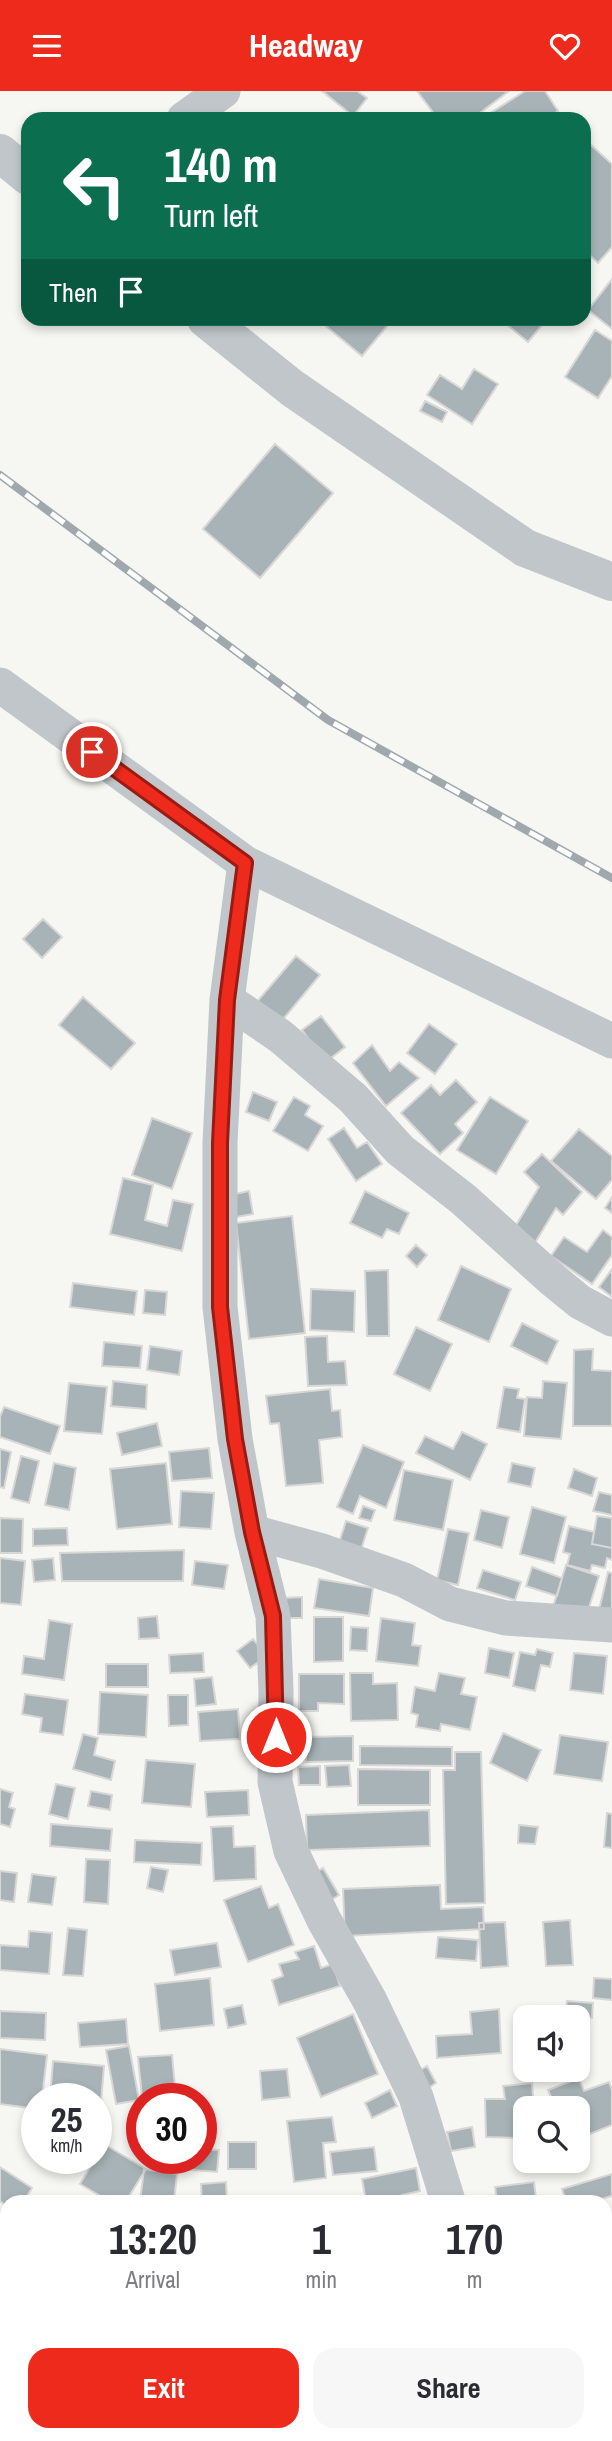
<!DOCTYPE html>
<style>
:root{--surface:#fff;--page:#f7f7f7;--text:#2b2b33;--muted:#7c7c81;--accent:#ed2a1c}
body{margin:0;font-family:"Archivo Narrow",sans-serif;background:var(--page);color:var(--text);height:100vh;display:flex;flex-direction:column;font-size:26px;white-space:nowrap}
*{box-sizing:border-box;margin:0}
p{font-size:23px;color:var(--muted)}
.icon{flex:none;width:38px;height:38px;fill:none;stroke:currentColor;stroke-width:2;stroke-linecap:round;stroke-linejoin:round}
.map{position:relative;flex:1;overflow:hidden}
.side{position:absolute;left:0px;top:2104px;width:612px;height:247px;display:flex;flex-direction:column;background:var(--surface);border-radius:21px 21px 0 0;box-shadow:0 4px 10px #0003}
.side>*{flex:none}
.hud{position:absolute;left:21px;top:21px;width:570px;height:214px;border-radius:21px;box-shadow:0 4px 10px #0003;background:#0b6e4f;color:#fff;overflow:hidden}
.buttons{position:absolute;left:513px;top:1914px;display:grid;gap:14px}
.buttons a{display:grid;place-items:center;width:77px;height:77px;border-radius:14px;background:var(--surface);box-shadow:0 4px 10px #0003;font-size:35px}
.speed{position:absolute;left:21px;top:1992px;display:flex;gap:14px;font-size:35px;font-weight:700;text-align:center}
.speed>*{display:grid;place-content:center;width:91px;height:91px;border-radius:50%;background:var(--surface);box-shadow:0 4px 10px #0003;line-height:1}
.speed small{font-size:18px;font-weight:400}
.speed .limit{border:10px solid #d22;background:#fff;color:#111}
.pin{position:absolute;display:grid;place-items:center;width:60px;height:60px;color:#fff;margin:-30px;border:4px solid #fff;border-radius:50%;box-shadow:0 2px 7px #0007}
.me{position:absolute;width:77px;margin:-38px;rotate:0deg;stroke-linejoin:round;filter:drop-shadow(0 0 5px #0008)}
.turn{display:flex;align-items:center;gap:24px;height:147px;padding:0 28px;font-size:32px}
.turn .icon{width:91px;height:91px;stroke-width:2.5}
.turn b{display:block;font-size:49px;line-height:60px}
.then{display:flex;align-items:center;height:66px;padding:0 28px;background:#0003;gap:14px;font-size:26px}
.eta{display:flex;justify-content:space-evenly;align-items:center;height:119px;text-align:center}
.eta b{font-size:42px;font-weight:700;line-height:49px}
.primary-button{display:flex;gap:14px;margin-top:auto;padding:14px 28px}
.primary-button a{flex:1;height:80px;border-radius:21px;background:var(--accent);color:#fff;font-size:28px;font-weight:700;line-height:80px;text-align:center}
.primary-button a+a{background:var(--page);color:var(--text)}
header{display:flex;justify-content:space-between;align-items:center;height:91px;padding:0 28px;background:var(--accent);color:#fff;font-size:32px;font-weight:700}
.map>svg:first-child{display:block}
.building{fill:#a7b3b6;stroke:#d8d7d5;stroke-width:2}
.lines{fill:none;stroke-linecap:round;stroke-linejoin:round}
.path{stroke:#babec0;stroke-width:4.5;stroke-dasharray:3.5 3.5;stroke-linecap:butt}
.minor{stroke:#c0c6c9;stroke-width:35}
.tertiary{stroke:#c0c6c9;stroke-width:38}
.rail-casing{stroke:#9fa9ad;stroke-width:8}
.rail{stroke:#fff;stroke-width:5;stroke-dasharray:16;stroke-linecap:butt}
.route-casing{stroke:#9a1b12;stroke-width:18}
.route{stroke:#ed2a1c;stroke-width:12}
</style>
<header><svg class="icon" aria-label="menu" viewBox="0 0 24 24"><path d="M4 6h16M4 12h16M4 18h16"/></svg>Headway<svg class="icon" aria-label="heart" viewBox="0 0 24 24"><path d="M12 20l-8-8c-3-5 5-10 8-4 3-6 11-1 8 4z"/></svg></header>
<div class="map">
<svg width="612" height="2350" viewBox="0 0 612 2350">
<rect width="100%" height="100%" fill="#f6f6f2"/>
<!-- building -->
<path class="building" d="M322,0H357L367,7L353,25Z
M417,0H509L472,28H438Z
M525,0H545L558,20L546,28H481Z
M591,54L612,73V156L598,172L584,159V61Z
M612,188V238L588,219Z
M324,228H393L362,265L321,231Z
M500,228H547L528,251Z
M595,239L612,250V285L598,307L565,286Z
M474,278L498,293L472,333L427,304L440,284L462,298Z
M425,310L447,321L442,331L420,320Z
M275,353L333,402L260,487L203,438Z
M43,828L62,846L42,867L23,848Z
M296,865L320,884L279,933L255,913Z
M83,906L135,952L111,978L59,934Z
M321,925L345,956L326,971L302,939Z
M429,933L457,953L435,983L407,962Z
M372,954L390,980L399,971L419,987L386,1015L353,972Z
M456,989L477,1011L455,1033L463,1042L440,1063L401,1022L431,994L440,1004Z
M253,1001L277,1011L269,1030L246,1021Z
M294,1006L310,1015L305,1024L323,1035L308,1060L273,1040Z
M490,1006L528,1030L496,1083L457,1059Z
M152,1027L192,1042L172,1098L132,1084Z
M344,1037L357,1057L367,1051L382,1073L356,1090L328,1048Z
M579,1038L612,1065V1089L596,1108L551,1070Z
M542,1063L582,1101L563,1124L556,1117L533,1155L512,1141L539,1096L524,1081Z
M123,1087L153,1094L145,1129L167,1135L173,1109L193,1113L182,1160L110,1143Z
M249,1100L253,1123L231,1127L226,1105Z
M365,1100L409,1122L399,1143L387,1138L382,1147L350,1132Z
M612,1106V1122L605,1117Z
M292,1125L305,1242L249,1248L236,1132Z
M603,1139L612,1146V1164L592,1193L551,1165L564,1146L587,1161Z
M416,1154L427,1164L417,1176L406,1165Z
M461,1175L511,1198L489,1251L438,1229Z
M612,1178V1206L599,1196Z
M388,1179L389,1245H367L365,1180Z
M73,1192L137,1200L134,1224L70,1216Z
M311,1198L355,1200L354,1241L310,1239Z
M145,1199L167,1201L165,1224L143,1222Z
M522,1232L558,1250L547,1273L511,1255Z
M416,1236L452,1253L430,1300L394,1283Z
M327,1245L328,1271L345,1270L347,1294L308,1295L305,1246Z
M104,1251L142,1255L140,1277L102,1275Z
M150,1255L182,1260L179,1284L147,1279Z
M593,1258L592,1279L612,1280V1335H573L574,1259Z
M113,1290L147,1294L146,1318L111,1315Z
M543,1290L567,1292L561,1348L524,1345L527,1306L542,1307Z
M69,1292L107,1296L102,1343L64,1340Z
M504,1296L519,1298L517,1307L525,1308L520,1341L497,1337Z
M330,1298L332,1320L340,1319L342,1346L319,1349L323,1392L286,1395L279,1332L270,1333L266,1305Z
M4,1316L60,1335L50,1363L0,1346V1326Z
M157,1332L162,1355L122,1364L117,1342Z
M462,1341L487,1353L470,1389L416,1362L425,1345L453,1358Z
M363,1354L404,1371L386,1417L360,1405L353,1423L337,1416Z
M209,1357L212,1387L172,1390L169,1361Z
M0,1358L11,1361L4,1397L0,1396Z
M21,1365L39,1370L29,1412L11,1407Z
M54,1372L76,1377L69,1419L45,1414Z
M166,1372L172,1433L117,1438L110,1378Z
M512,1372L535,1377L531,1396L508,1391Z
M574,1378L597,1387L592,1405L568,1397Z
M404,1379L453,1389L443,1439L394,1429Z
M181,1400L214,1402L211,1438L179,1436Z
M599,1401L612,1404V1424L593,1420Z
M363,1415L375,1419L371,1430L359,1427Z
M532,1416L566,1426L554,1472L520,1463Z
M481,1419L509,1426L502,1457L474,1449Z
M597,1425L612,1427V1457L592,1453Z
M0,1427L23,1428L22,1462H0Z
M346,1430L368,1437L360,1462L338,1455Z
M569,1435L594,1441L592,1453L612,1457V1469L607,1467L605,1477L592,1474L590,1480L567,1474L570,1463L563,1461Z
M67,1437L68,1454L33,1455V1438Z
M448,1438L469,1442L458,1494L437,1489Z
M184,1459L183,1490H62L60,1462Z
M0,1467L25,1470L21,1514L0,1512Z
M53,1467L55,1489L34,1491L32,1469Z
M195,1470L228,1474L224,1498L192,1494Z
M566,1474L599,1485L585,1529L552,1519Z
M532,1476L562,1487L557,1505L526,1495Z
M483,1479L521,1491L515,1509L477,1497Z
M608,1481L612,1482V1522L599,1519Z
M319,1488L373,1497L369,1525L314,1517Z
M302,1506V1527H283V1507Z
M157,1525L159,1547L139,1548L138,1527Z
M314,1526H343V1570L314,1571Z
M381,1527L415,1532L412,1554L421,1555L418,1575L376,1570Z
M49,1529L72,1533L64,1589L22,1583L24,1565L44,1568Z
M351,1536L368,1537L367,1560L350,1559Z
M253,1548L267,1565L250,1577L237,1560Z
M489,1557L514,1562L509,1587L485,1582Z
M537,1558L553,1562L550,1576L541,1574L535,1600L513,1595L520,1561L535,1564Z
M203,1562L204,1581L170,1582L169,1564Z
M574,1562L607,1565L603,1603L570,1599Z
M106,1573H148V1596H106Z
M350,1582H373V1593L397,1592L398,1629L351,1630Z
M439,1582L465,1587L461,1603L477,1606L470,1639L441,1633L440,1640L416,1636L418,1624L411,1622L415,1596L435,1600Z
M299,1583H344V1613L318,1612V1620H299Z
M212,1586L216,1613L196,1615L194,1588Z
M100,1601L148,1604L146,1646L98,1643Z
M25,1603L68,1609L63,1644L40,1641L42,1627L22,1623Z
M168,1604H188V1634L169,1635Z
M238,1618L240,1648L200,1650L198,1621Z
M503,1642L541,1659L527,1690L490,1672Z
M83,1643L98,1647L94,1664L115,1670L111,1689L73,1678Z
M560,1644L608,1651L602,1690L554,1683Z
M353,1645V1670L306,1671L305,1646Z
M360,1655L452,1656V1675L360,1674Z
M455,1661H481L485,1812L446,1813L443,1679H455Z
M146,1669L195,1673L191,1716L142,1712Z
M349,1674L351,1695L327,1696L325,1675Z
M320,1675V1694H299L298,1676Z
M358,1678L430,1679V1714H358Z
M56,1693L75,1697L68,1728L49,1723Z
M0,1698L13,1702L9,1716L15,1718L10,1736L0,1733Z
M248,1699L249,1724L207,1726L205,1701Z
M91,1700L112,1704L110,1719L88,1715Z
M429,1719L430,1755L307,1759L306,1724Z
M607,1722L612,1723V1757L604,1756Z
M51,1733L112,1738L110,1760L50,1755Z
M519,1734L538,1736L535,1753L518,1752Z
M233,1735L234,1756L255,1755L256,1788L214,1790L211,1736Z
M135,1749L202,1752L201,1774L134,1771Z
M86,1768L110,1769L108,1813L84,1811Z
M151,1776L168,1779L163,1801L147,1797Z
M323,1777L339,1804L331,1809L315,1782Z
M0,1780L17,1782L14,1811L0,1809Z
M32,1783L56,1786L52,1814L28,1811Z
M440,1794L441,1818L483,1816L484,1838L345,1845L343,1798Z
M261,1795L269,1817L278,1813L294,1854L248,1871L224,1809Z
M570,1829L573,1874L546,1875L543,1831Z
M505,1831L508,1875L481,1877L479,1832Z
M68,1837L87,1839L83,1885L63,1884Z
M29,1840L52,1842L49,1883L0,1879V1854L28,1856Z
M438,1846L478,1849L476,1870L436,1867Z
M217,1852L221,1876L175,1884L170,1859Z
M314,1855L321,1877L333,1873L340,1895L279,1914L272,1889L283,1885L279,1873L299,1868L295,1861Z
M210,1887L214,1934L160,1940L155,1893Z
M594,1887L612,1888V1909L593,1907Z
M567,1910L593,1912L592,1927L565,1924Z
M242,1914L246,1933L228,1937L224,1918Z
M499,1918L501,1962L437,1967L436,1945L472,1943L470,1921Z
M0,1920L46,1922L45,1949L0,1947Z
M353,1923L378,1983L321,2006L297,1947Z
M126,1928L128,1953L80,1956L78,1932Z
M129,1955L139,2009L116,2013L106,1959Z
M0,1958L47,1964L42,2007H37V2018L0,2013Z
M172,1964L176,2007H142L138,1966Z
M53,1970L104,1975L99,2035H96V2007H50Z
M427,1975L436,1992L425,1999L416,1982Z
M287,1978L290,2006L262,2009L260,1980Z
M579,1987L584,2000L609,1991L612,1999V2034L578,2048V2018H556L548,1999Z
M532,1992L534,2018H525V2044L516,2047L486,2046L485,2008H505L503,1995Z
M390,1999L397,2015L372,2027L365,2012Z
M332,2026L336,2051L323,2052L326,2087L294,2091L287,2030Z
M472,2036L475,2056L451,2060L447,2041Z
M228,2051H256V2078H228Z
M104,2053L146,2078L126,2110H109L80,2093Z
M374,2056L377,2080L333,2084L330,2061Z
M201,2058L219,2059L217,2081L169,2077L170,2067H201Z
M0,2076L32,2097L24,2110H7V2115L0,2110Z
M416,2077L420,2100L402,2104L403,2110H366L362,2088Z
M144,2078L177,2083L174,2110H180H140Z
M612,2083V2105L594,2110H566L562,2098Z
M226,2091L227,2110H202L201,2093Z
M534,2091L536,2107L497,2110L495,2096Z
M606,2139L612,2151L610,2183L606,2171Z
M612,2202V2248L606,2242V2209Z
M3,2261L7,2263V2286L0,2283V2268Z
M606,2262L612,2266V2285L606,2294Z
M607,2319L612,2323V2350H609L612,2346L606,2341Z
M32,2343H42L50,2347L49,2350H28Z
M61,2343H76L84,2347L82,2350H58Z
M107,2343H157L168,2350H107L104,2348Z
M261,2343H338L350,2350H257Z
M453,2343H482L481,2350L452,2349Z
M497,2343H519L516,2350H505L496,2346Z
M537,2343H576L582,2350H529Z"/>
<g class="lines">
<!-- path -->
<path class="path" d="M491,2350V2343"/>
<!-- minor -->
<path class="minor" d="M184,28L223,0
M0,594L245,772L612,950
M245,772L227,909L220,1052V1216L235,1348L252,1441L273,1525L276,1600L275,1691L291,1760L324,1829L370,1910L416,2006L448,2110
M227,909L280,945L353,1007L400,1059L463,1108L553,1189L580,1211L612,1228
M252,1441L322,1460L404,1489L450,1513L506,1527L612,1534"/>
<!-- tertiary -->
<path class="tertiary" d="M0,62L28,85
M206,228L292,297L525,457L612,491"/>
<!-- rail casing -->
<g class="rail-casing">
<path id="rail" d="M0,384L328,629L612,787"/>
</g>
<!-- rail -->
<use href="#rail" class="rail"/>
</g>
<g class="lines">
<!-- route casing -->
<g class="route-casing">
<path id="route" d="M92,661L245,772L227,909L220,1052V1216L235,1348L252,1441L273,1525L276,1646"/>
</g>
<!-- route -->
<use href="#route" class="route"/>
</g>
</svg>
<div class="buttons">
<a><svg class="icon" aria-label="sound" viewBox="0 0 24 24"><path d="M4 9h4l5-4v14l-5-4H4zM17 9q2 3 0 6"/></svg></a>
<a><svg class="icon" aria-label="search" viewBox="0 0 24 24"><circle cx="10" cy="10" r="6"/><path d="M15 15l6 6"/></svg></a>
</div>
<div class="speed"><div>25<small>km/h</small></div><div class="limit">30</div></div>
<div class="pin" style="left:92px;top:661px;background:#d93025"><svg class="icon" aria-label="arrive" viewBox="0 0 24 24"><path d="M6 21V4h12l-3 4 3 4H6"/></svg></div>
<svg class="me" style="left:276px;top:1646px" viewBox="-20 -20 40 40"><circle r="17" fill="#ed2a1c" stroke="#fff" stroke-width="3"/><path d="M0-11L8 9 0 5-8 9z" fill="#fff"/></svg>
<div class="hud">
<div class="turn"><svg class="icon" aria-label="left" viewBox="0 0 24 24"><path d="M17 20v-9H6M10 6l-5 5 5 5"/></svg><div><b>140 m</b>Turn left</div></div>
<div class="then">Then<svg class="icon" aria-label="arrive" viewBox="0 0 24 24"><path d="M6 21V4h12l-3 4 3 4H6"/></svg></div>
</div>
<section class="side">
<div class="eta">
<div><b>13:20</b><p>Arrival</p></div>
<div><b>1</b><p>min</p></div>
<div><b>170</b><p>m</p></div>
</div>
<div class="primary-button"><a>Exit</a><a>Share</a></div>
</section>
</div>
